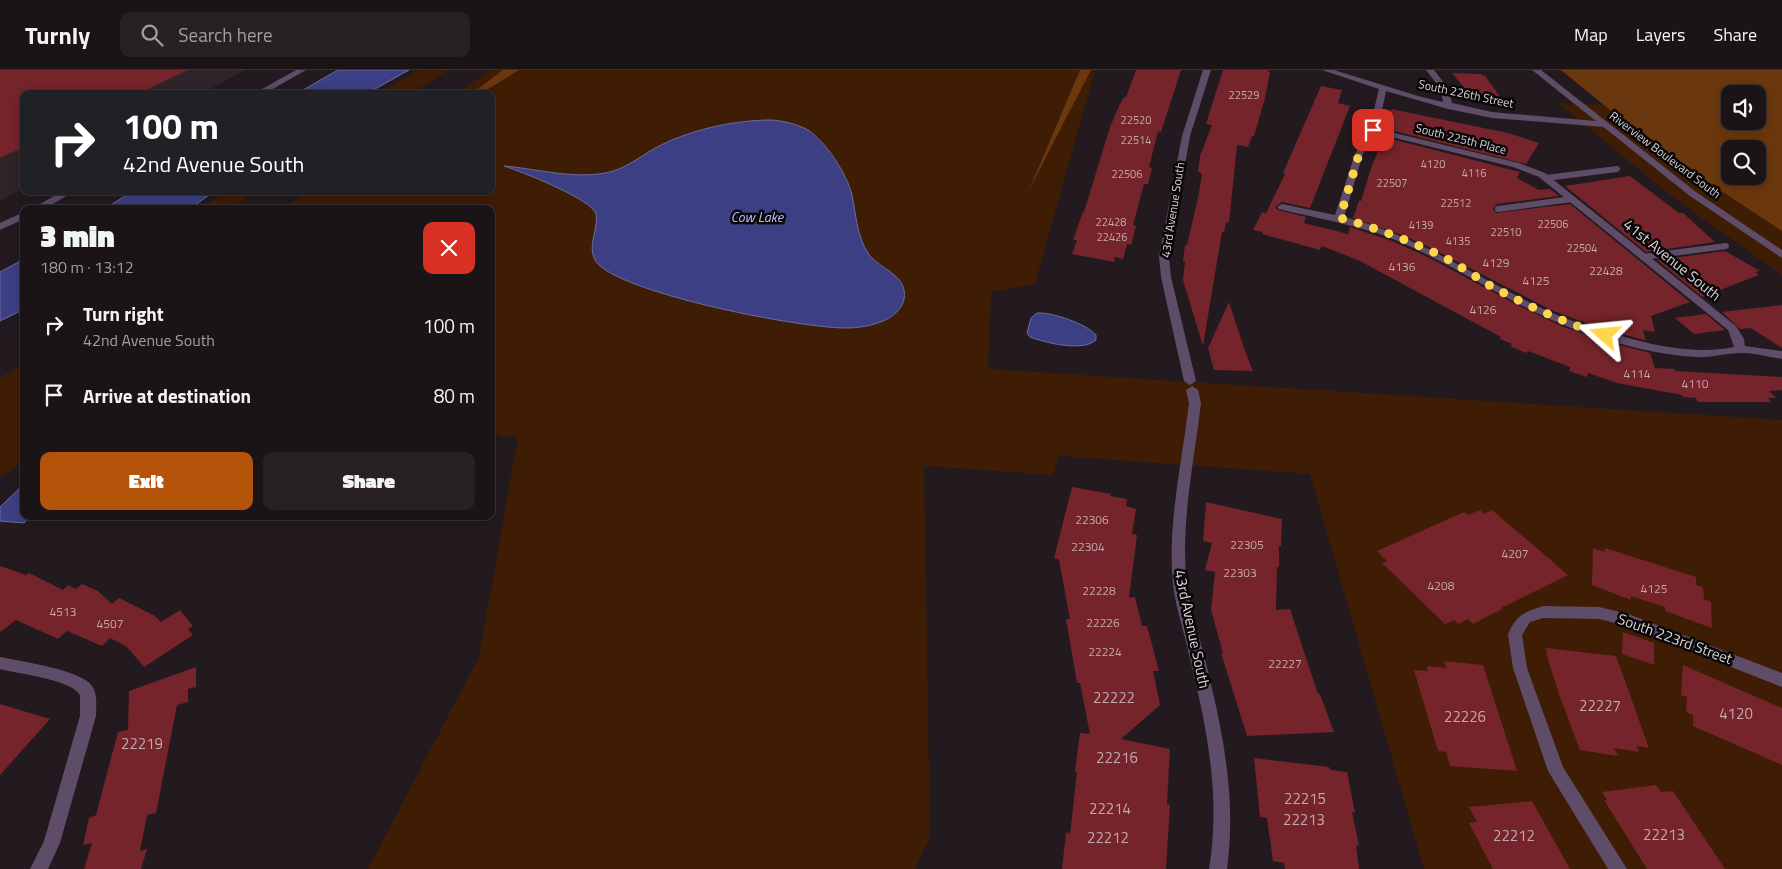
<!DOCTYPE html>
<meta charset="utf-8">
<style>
:root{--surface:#1a1416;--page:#272123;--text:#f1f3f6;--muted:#9f9ea1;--line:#383335;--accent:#b45309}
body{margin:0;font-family:"Titillium Web",sans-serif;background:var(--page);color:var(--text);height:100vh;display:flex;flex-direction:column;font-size:19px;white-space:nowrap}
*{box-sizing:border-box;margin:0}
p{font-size:16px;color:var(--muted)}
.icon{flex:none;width:28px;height:28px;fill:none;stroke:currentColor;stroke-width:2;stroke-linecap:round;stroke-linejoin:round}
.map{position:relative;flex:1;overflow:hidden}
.details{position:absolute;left:20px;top:135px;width:475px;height:315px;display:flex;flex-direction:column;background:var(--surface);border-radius:10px;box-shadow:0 2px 12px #0003,0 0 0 1px var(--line)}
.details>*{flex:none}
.banner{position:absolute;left:20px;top:20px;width:475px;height:105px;border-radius:10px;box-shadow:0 2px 12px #0003,0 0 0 1px var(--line);background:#202124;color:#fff;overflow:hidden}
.controls{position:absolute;left:1721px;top:15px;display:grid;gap:10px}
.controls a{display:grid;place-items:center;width:45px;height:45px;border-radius:10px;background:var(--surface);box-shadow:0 2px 12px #0003,0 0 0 1px var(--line);font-size:25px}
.pin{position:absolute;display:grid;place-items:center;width:42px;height:42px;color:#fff;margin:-21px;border-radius:10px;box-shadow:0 2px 8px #0006}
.me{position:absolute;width:55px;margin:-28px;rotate:288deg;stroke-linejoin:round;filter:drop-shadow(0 0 4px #0008)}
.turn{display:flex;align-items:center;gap:18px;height:105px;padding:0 20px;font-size:22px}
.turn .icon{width:65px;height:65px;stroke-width:2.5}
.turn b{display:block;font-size:35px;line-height:42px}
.round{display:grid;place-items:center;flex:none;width:52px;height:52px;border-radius:10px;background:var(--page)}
.head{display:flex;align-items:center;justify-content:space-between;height:85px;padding:0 20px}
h1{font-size:30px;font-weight:800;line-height:38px}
.action{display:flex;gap:10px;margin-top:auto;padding:10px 20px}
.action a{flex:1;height:58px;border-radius:10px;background:var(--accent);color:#fff;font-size:20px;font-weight:800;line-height:58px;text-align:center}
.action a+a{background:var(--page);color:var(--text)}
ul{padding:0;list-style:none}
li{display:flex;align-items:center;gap:15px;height:70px;padding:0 20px}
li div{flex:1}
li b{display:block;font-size:19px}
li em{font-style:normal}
header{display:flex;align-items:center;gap:30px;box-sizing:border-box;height:70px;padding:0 25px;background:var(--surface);border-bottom:1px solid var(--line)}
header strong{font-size:24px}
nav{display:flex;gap:28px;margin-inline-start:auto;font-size:18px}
.search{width:350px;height:45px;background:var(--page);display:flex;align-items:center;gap:12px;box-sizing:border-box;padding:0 18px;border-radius:10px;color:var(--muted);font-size:19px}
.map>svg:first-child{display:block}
.built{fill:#30242b}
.green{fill:#3f1d04;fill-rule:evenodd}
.forest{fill:#6b370e;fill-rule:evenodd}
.water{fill:#3d3f84;stroke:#6c6c9d}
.building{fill:#75242b}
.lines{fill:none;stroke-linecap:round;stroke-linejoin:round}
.service{stroke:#5e4c69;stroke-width:6}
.minor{fill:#5e4c69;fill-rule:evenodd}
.tertiary{fill:#5e4c69;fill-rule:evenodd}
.route{stroke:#ffd54a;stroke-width:9;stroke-dasharray:0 16.2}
.labels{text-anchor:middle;stroke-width:5;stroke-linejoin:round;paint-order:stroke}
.far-number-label{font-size:11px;fill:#c1a9ac}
.far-street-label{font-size:12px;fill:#dad5d7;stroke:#090608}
.number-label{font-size:12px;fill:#c1a9ac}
.far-water-label{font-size:14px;font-style:italic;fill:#bac1fe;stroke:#090608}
.street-label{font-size:15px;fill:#dad5d7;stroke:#090608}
.near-number-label{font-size:15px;fill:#c1a9ac}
</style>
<header>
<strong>Turnly</strong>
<div class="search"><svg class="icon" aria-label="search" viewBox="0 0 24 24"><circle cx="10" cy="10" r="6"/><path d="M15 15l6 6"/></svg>Search here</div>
<nav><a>Map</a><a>Layers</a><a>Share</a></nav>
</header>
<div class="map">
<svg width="1782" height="799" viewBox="0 0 1782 799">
<rect width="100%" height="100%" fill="#221a1e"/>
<!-- built -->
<path class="built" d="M0,0H245L201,24H24V118L0,131Z"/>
<!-- green -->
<path class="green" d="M419,0H448L411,24H377Z
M491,0H1095L1035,214L991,222L988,299L1782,350V799H1424L1310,404L1059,386L1053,405L924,396L930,767L915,799H368L479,587L518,367L491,365V139H281L308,121H491V24H455Z
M1559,0H1782V205L1674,128L1558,33L1607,35ZM1730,24H1758V51H1730ZM1730,79H1758V106H1730Z
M226,121H258L229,139H200Z
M24,293V391L0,408V308Z"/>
<!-- forest -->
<path class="forest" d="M503,0H519L480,24H471Z
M1080,0H1091L1029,120Z
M1561,0H1782V161L1655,77ZM1730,24H1758V51H1730ZM1730,79H1758V106H1730Z"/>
<!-- water -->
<path class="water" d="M338,0H409L366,24H296Z
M772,50C784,51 797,54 808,60C826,72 847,104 852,125C856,144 857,167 868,183C877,197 901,203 904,220C907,235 895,246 883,251C871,256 858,258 846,258C799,258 631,225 599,195C584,180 599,161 596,144C592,129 520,101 504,96C539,99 575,110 610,102C629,97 643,84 661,75C694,59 735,50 772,50Z
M133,121H215L189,139H104Z
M24,189V239L0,251V202Z
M1037,243C1052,242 1087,254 1096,265V270C1083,282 1046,273 1030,267L1027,263L1031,248Z
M24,414V446H30L24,453L0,451V437Z"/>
<!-- building -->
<path class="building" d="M0,0H188L137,24H24V77L0,88Z
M1136,0H1181L1161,62L1158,61L1149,97L1152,98L1148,114H1144L1133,155L1136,156L1131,175L1127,174L1123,189L1115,187L1114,192L1072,184L1077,170H1073L1083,142H1084L1110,57L1119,36L1124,27H1126Z
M1223,0H1269L1268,2H1270L1265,28L1254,66H1252L1248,77L1237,75L1229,153L1226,152L1224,162H1222L1203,276L1183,210L1185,192L1183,191L1185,175H1187L1199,123L1202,104L1198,101L1200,86L1212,55L1206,54Z
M1452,3L1480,4L1485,6L1504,32L1475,31Z
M1321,16L1342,20L1338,33L1350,36L1310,138L1282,132L1275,137L1278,140L1306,147L1304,153L1348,164L1350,157L1392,171L1430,188L1517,235L1561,256L1612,273L1650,283L1655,298L1675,299V301L1782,307V320L1769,321L1776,328H1768L1771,332H1698L1696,328L1683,327L1682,325L1617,313L1588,303L1587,307L1569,301L1570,297L1528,281L1526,283L1510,276L1512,274L1500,269L1501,267L1360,191L1322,176L1320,180L1262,164L1263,162L1253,160L1262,142L1266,143L1285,104L1283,103Z
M1391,39L1508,63L1539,73L1526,94L1386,59Z
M1384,67L1520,102L1517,108L1539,120L1550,119L1559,126L1497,134L1493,139L1496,143L1570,134L1690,232L1651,246L1655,262L1643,260L1646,271L1644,270L1597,257L1551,240L1425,175L1399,164L1353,148L1359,131H1361L1371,98Z
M1630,106L1679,143H1683L1715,172L1646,182L1565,116Z
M1725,181L1760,201L1755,202L1759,205L1702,227L1657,190Z
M1229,232L1244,278L1253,301L1214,300L1208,278Z
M1782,235V278L1751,258L1740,259L1722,242Z
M1706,244L1725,260L1694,264L1675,248Z
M1072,417L1111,424L1110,426L1127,429L1126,436L1136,439L1132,464L1137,465L1129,528L1135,527L1142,556H1147L1159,601H1153L1160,635L1121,669L1170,679L1167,734L1170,735L1166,799H1062L1066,762L1070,764L1077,702L1075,701L1080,663L1090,664L1080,613H1077L1066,549H1070L1059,490L1054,488Z
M1206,432L1282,449L1281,476H1279V497H1277L1276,540L1290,539L1318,624H1320L1334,662L1247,666L1221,583H1223L1211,540L1215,502L1205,500L1212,473L1203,471Z
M1480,440L1484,444L1492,440L1568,505L1501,538L1502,539L1473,554L1468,549L1458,554L1454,550L1445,554L1382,493L1387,491L1377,481L1464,442L1468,445Z
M1593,478L1605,482V478L1696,507V515L1703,517L1704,529L1711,532L1712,558L1665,541V537L1631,526V530L1592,515Z
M0,496L26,505L29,503L63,520L68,515L76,519L82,514L98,521L112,534L119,528L155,546L161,552L180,540L193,556L188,559L193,565L144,597L126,576L110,568L102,576L67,561L58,569L16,550L0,562Z
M1623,562L1654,573V595L1622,584Z
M1546,578L1616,586L1649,678L1637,676L1639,682L1614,678L1618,686L1580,680L1559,624L1546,583L1547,584Z
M1444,591L1483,595L1517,701L1450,696L1446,682L1438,681L1414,600L1428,601L1427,596L1446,598Z
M1683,595L1782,638V695L1693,656V645L1686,642L1687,627L1681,625Z
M196,597V617L188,619V632L177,635L156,743L147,745L140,781L147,779L141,799H84L92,773L83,775L89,748L96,745L118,662L128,660L129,621Z
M0,634L50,649L0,705Z
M1254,688L1329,697L1330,700L1347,702L1355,743L1352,742L1359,776L1356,775L1359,799H1285L1284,793L1273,791L1267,748L1260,747Z
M1656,715L1661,722L1673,721L1725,799H1647L1604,730H1607L1602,722Z
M1532,731L1570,799H1493L1469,753L1477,752L1469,737Z"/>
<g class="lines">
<!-- service -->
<path class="service" d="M1546,108L1617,99
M1498,139L1572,129
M1643,187L1726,176"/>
<!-- minor -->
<path class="minor" d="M296,0H306L264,24H253Z
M1203,0H1211L1190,66L1169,187L1171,207L1196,311L1190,315L1184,311L1161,207L1159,187L1182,66Z
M1322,0H1334L1418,26L1443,32L1440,18L1426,0H1434L1448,18L1452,33L1492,42L1607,52V56L1604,57L1492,48L1448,39L1386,21L1378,59L1519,93L1545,103L1736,256L1744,269L1745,276L1782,281V289C1769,287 1754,283 1741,283C1726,283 1712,288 1696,287C1658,285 1621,275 1585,263C1522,242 1469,203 1409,176C1367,156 1323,150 1279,139L1277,137L1282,134L1335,145L1355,84L1369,60L1379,19ZM1375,63L1513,97L1539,107L1728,260L1734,277C1705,283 1673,279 1644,272C1612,264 1580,255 1550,242C1480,210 1420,166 1344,147L1363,84Z
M63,121H75L44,139H31Z
M24,142V149L0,160V153Z
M1192,316L1198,320L1201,333C1194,393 1180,454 1187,515C1190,540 1199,564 1205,589C1222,658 1237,727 1227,799H1209C1221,727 1207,658 1190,589C1185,564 1176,540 1173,514C1167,454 1182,393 1189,333L1186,320Z
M1543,536L1599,537L1628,544L1782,603V617L1627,556L1599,549L1543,548L1530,552L1522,565L1527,598L1563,697L1627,799H1608L1548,701L1513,598L1508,564C1517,544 1523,543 1543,536Z
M0,587C19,591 82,600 92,616C98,625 96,636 96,646L60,773L48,799H30L44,771L80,646V625C70,609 19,604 0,599Z"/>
<!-- tertiary -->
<path class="tertiary" d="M1532,0H1541L1696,122L1782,180V188L1690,126Z"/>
</g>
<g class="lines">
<!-- route -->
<path class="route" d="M1373,60L1359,84L1340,148C1374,157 1407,170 1440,185C1457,194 1473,205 1489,215C1526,235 1564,253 1605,265"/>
</g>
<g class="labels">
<!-- far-number labels -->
<g class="far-number-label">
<text x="1244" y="29">22529</text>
<text x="1136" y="54">22520</text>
<text x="1136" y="74">22514</text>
<text x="1433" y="98">4120</text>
<text x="1474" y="107">4116</text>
<text x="1127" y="108">22506</text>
<text x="1392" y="117">22507</text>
<text x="1456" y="137">22512</text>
<text x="1111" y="156">22428</text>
<text x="1553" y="158">22506</text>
<text x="1421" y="159">4139</text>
<text x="1506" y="166">22510</text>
<text x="1112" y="171">22426</text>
<text x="1458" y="175">4135</text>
<text x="1582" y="182">22504</text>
</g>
<!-- far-street labels -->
<g class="far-street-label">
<text transform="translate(1466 24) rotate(12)" y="4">South 226th Street</text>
<text transform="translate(1461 69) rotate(14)" y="4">South 225th Place</text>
<text transform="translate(1665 85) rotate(37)" y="4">Riverview Boulevard South</text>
<text transform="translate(1173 140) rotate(-81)" y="4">43rd Avenue South</text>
</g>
<!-- number labels -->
<g class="number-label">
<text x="1496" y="197">4129</text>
<text x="1402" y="201">4136</text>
<text x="1606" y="205">22428</text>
<text x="1536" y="215">4125</text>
<text x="1483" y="244">4126</text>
<text x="1637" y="308">4114</text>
<text x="1695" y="318">4110</text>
<text x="1092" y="454">22306</text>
<text x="1247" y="479">22305</text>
<text x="1088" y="481">22304</text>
<text x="1515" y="488">4207</text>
<text x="1240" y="507">22303</text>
<text x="1441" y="520">4208</text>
<text x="1654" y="523">4125</text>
<text x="1099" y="525">22228</text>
<text x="63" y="546">4513</text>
<text x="1103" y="557">22226</text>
<text x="110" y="558">4507</text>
<text x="1105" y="586">22224</text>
<text x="1285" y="598">22227</text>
</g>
<!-- far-water labels -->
<g class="far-water-label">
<text x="757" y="152">Cow Lake</text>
</g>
<!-- street labels -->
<g class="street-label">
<text transform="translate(1672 190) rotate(39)" y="5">41st Avenue South</text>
<text transform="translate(1192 559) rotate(78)" y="5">43rd Avenue South</text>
<text transform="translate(1675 569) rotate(20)" y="5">South 223rd Street</text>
</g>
<!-- near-number labels -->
<g class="near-number-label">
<text x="1114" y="633">22222</text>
<text x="1600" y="641">22227</text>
<text x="1736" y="649">4120</text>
<text x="1465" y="652">22226</text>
<text x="142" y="679">22219</text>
<text x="1117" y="693">22216</text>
<text x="1305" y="734">22215</text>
<text x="1110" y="744">22214</text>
<text x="1304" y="755">22213</text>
<text x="1664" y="770">22213</text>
<text x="1514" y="771">22212</text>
<text x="1108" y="773">22212</text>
</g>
</g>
</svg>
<div class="controls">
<a><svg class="icon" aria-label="sound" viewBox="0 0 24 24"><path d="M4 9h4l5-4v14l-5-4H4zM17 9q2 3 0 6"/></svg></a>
<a><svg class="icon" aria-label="search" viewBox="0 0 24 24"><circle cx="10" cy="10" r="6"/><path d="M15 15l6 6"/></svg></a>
</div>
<div class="pin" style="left:1373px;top:60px;background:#d93025"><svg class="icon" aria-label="arrive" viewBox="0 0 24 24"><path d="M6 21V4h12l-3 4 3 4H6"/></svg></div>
<svg class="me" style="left:1605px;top:265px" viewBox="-20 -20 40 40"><path d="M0-17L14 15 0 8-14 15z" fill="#ffd54a" stroke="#fff" stroke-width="4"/></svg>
<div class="banner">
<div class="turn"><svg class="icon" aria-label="right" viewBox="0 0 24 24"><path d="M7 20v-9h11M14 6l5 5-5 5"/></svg><div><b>100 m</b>42nd Avenue South</div></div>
</div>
<section class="details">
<div class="head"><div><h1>3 min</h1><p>180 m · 13:12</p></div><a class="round" style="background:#d93025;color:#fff"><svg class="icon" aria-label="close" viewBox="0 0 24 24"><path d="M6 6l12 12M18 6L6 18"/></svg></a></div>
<ul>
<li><svg class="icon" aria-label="right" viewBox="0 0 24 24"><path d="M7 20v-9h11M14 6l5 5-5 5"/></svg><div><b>Turn right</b><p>42nd Avenue South</p></div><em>100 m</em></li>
<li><svg class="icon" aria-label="arrive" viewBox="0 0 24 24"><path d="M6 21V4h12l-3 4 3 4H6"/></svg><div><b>Arrive at destination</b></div><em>80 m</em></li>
</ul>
<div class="action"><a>Exit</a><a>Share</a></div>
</section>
</div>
